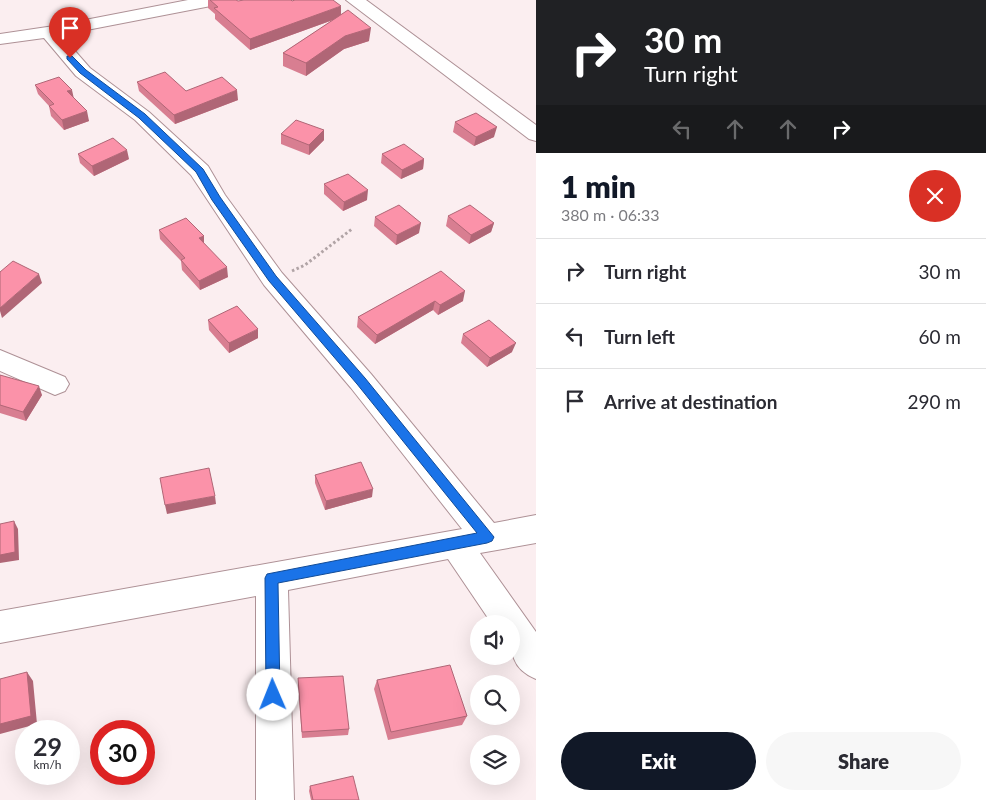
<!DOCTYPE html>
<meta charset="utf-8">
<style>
:root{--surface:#fff;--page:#f7f7f7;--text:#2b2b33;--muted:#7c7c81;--line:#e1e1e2;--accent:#111827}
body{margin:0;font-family:Lato,sans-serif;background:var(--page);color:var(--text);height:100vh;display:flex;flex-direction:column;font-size:19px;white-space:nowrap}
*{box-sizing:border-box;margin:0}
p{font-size:16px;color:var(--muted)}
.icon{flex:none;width:28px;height:28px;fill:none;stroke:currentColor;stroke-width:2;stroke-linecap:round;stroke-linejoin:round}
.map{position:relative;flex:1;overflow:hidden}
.panel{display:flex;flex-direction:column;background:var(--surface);width:450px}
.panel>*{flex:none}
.guide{background:#202124;color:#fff;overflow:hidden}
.controls{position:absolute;left:470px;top:615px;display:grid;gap:10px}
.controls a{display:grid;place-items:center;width:50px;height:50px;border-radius:50%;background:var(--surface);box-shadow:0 5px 20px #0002;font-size:25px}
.speed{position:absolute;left:15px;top:720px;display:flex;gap:10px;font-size:25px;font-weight:700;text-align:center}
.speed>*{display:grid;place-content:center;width:65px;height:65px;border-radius:50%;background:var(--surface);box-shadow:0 5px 20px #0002;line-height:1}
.speed small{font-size:12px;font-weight:400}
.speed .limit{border:8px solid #d22;background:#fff;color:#111}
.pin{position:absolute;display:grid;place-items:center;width:42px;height:42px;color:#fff;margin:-51px -21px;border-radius:50% 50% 50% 0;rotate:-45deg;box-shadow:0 0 5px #0007}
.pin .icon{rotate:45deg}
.me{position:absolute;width:55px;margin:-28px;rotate:359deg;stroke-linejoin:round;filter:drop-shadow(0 0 4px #0008)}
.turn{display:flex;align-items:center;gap:18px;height:105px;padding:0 25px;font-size:22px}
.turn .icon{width:65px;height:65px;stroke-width:2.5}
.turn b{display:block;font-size:35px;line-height:42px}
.lanes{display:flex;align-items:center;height:48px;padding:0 25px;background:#0003;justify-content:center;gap:25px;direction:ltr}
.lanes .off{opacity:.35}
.round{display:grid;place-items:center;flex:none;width:52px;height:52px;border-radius:26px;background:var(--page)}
.head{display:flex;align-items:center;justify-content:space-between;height:85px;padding:0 25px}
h1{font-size:30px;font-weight:800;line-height:38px;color:var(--accent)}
.primary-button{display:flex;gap:10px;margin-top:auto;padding:10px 25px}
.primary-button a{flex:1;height:58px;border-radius:30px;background:var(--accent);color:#fff;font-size:20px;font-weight:800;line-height:58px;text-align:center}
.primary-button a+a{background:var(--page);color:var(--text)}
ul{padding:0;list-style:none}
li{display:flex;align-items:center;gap:15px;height:65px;padding:0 25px;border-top:1px solid var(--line)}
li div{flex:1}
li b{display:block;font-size:19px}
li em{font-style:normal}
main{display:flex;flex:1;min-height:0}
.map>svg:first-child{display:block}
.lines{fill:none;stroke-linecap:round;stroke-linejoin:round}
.minor-casing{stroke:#ae9196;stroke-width:2}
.path{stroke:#b1a4a6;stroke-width:3;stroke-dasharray:2.5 2.5;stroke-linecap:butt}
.minor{fill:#fff;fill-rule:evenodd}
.wall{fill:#d87e91}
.shaded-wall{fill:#b06676}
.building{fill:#fb92a9;stroke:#b06676}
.route{fill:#1a73e8;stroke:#114b97}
</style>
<main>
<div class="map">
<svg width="536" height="800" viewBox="0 0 536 800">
<rect width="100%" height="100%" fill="#fbeef0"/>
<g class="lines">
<!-- minor casing -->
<g class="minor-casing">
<path id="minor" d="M188,0H225L222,4L216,5L61,35L90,68L149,112L208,166L225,195L282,273L371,374L494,523L536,515V543L480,553L536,632V679C509,668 511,649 511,624H492L448,559L288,590L294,800H256V596L0,643V611L462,529L351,388L264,285L191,175L135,120L76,76L44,38L0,44V34L54,26Z
M346,0H366L536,125V141L529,139Z
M0,350L65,377L69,384L65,391L55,395L0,371Z"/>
</g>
<!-- path -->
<path class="path" d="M292,271L305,265L352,229"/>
<!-- minor -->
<use href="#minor" class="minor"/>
</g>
<!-- wall -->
<path class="wall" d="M208,0H236L238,1H292L341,15L369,41L344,49L306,76L283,66V53L333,20L250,50L215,19V14L208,8Z
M137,82L186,91L238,100L175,124L139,91Z
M35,85L74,98L89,121L64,130L51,116L49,106L38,94Z
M455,122L494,137L474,146L453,132Z
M324,130V140L309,155L281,144V134Z
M78,154L129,159L94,176L80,163Z
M382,154L424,159L423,169L401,179L381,163Z
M324,184L367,200L343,211L324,194Z
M448,216L494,223L491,232L469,244L446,226Z
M375,217L419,233L396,245L374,226Z
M159,230L204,236V244L228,277L200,290L182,270L181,261L160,239Z
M417,285L463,301L438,315L433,310L375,344L357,327L358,317Z
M208,320L258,338L229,353L209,330Z
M463,334L512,352L487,367L461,343Z
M0,375L42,395L26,421L0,413Z
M315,475L372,497L325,510L315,483Z
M298,678L349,729L348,735L302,738L298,685Z
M377,680L467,716L462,725L388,740L374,689Z
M310,786L359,800H311L309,791Z"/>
<!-- shaded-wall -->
<path class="shaded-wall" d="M341,6V17L250,50V39Z
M371,28L369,41L344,49L306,76V63L345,36Z
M72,90L74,99L67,91Z
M237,90L238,100L175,124L174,115Z
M87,111L89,121L64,130L62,120Z
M497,127L494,137L474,146L476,137Z
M324,130V140L309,155V145Z
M127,150L129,159L94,176L92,166Z
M424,159L423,169L401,179L402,170Z
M368,190L367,200L343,211L344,202Z
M421,223L419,233L396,245L397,235Z
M494,223L491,232L469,244L471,235Z
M204,236V246L199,238Z
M227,267L228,277L200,290L199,281Z
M39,274L42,283L2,318L0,311V308Z
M465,291L463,301L438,315L440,305Z
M435,301L433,310L375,344L377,335Z
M258,329V338L229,353V343Z
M516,343L512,352L487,367L490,358Z
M39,386L42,395L26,421L23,412Z
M373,489L372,497L325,510L326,501Z
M215,496L216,504L167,514L165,505Z
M14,521L18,529L19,560L0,563V555Z
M27,672L33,681L37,724L0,734V724Z"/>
<!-- building -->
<path class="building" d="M210,0H236L238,1L244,0H291L292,1L295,0H333L341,6L250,39L214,8L218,7Z
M348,10L371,28L345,36L306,63L283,53Z
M165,72L186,91L222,77L237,90L174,115L137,82Z
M59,77L72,90L67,91L87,111L62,120L49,106L54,104L35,85Z
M476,113L497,127L476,137L455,122Z
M296,120L324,130L309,145L281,134Z
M113,138L127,150L92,166L78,154Z
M404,144L424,159L402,170L382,154Z
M348,174L368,190L344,202L324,184Z
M399,205L421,223L397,235L375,217Z
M470,205L494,223L471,235L448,216Z
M186,218L204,236L199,238L227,267L199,281L181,260L185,258L159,230Z
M13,261L39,274L0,308V272Z
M441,271L465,291L440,305L435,301L377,335L358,317Z
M237,306L258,329L229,343L208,320Z
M489,320L516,343L490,358L463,334Z
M0,375L39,386L23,412L0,405Z
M361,462L373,489L326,501L315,475Z
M209,468L215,496L165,505L160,478Z
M14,521L15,552L0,555V524Z
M450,665L467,716L391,732L377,680Z
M27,672L31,716L0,724V679Z
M343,676L349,729L302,732L298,678Z
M353,776L359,800H313L310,786Z"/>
<!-- route -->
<path class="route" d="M67,56H72L86,70L145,114L203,169L220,197L276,276L365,378L494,537L492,541L487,543L278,583L280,695L278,700L273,703L268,700L266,695L265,578L267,574L477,533L357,384L269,281L212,200L196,172L139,118L80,73L67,59Z"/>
</svg>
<div class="controls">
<a><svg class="icon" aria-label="sound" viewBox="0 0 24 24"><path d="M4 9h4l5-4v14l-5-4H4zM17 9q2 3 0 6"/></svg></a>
<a><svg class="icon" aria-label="search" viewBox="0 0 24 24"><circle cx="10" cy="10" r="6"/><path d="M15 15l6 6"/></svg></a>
<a><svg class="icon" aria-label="layers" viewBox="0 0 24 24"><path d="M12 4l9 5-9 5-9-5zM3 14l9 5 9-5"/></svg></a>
</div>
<div class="speed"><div>29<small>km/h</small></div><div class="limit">30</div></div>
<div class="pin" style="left:70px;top:58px;background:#d93025"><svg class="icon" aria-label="arrive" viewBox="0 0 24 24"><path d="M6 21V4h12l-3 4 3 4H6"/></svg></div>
<svg class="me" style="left:273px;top:695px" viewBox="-20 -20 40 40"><circle r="19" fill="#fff"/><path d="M0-13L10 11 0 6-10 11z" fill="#1a73e8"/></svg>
</div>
<section class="panel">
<div class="guide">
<div class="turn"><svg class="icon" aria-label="right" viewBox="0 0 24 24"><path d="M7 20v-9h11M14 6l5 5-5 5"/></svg><div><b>30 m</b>Turn right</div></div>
<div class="lanes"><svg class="icon off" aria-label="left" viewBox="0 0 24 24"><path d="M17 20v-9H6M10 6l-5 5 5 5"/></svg><svg class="icon off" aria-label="ahead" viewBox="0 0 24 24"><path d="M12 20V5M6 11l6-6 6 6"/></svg><svg class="icon off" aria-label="ahead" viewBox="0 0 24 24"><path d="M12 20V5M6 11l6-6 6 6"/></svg><svg class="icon" aria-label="right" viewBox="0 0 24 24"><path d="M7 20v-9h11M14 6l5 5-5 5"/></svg></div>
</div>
<div class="head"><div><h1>1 min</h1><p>380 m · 06:33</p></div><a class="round" style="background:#d93025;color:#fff"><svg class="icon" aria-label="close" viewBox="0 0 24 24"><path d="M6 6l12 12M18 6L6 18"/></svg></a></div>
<ul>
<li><svg class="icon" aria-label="right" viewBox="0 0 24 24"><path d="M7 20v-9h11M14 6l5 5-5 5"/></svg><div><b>Turn right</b></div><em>30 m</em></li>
<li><svg class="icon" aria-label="left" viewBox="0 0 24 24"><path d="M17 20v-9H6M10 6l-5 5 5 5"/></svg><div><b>Turn left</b></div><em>60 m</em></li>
<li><svg class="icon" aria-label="arrive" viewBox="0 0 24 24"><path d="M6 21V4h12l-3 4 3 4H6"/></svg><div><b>Arrive at destination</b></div><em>290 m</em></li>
</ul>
<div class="primary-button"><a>Exit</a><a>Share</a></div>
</section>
</main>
